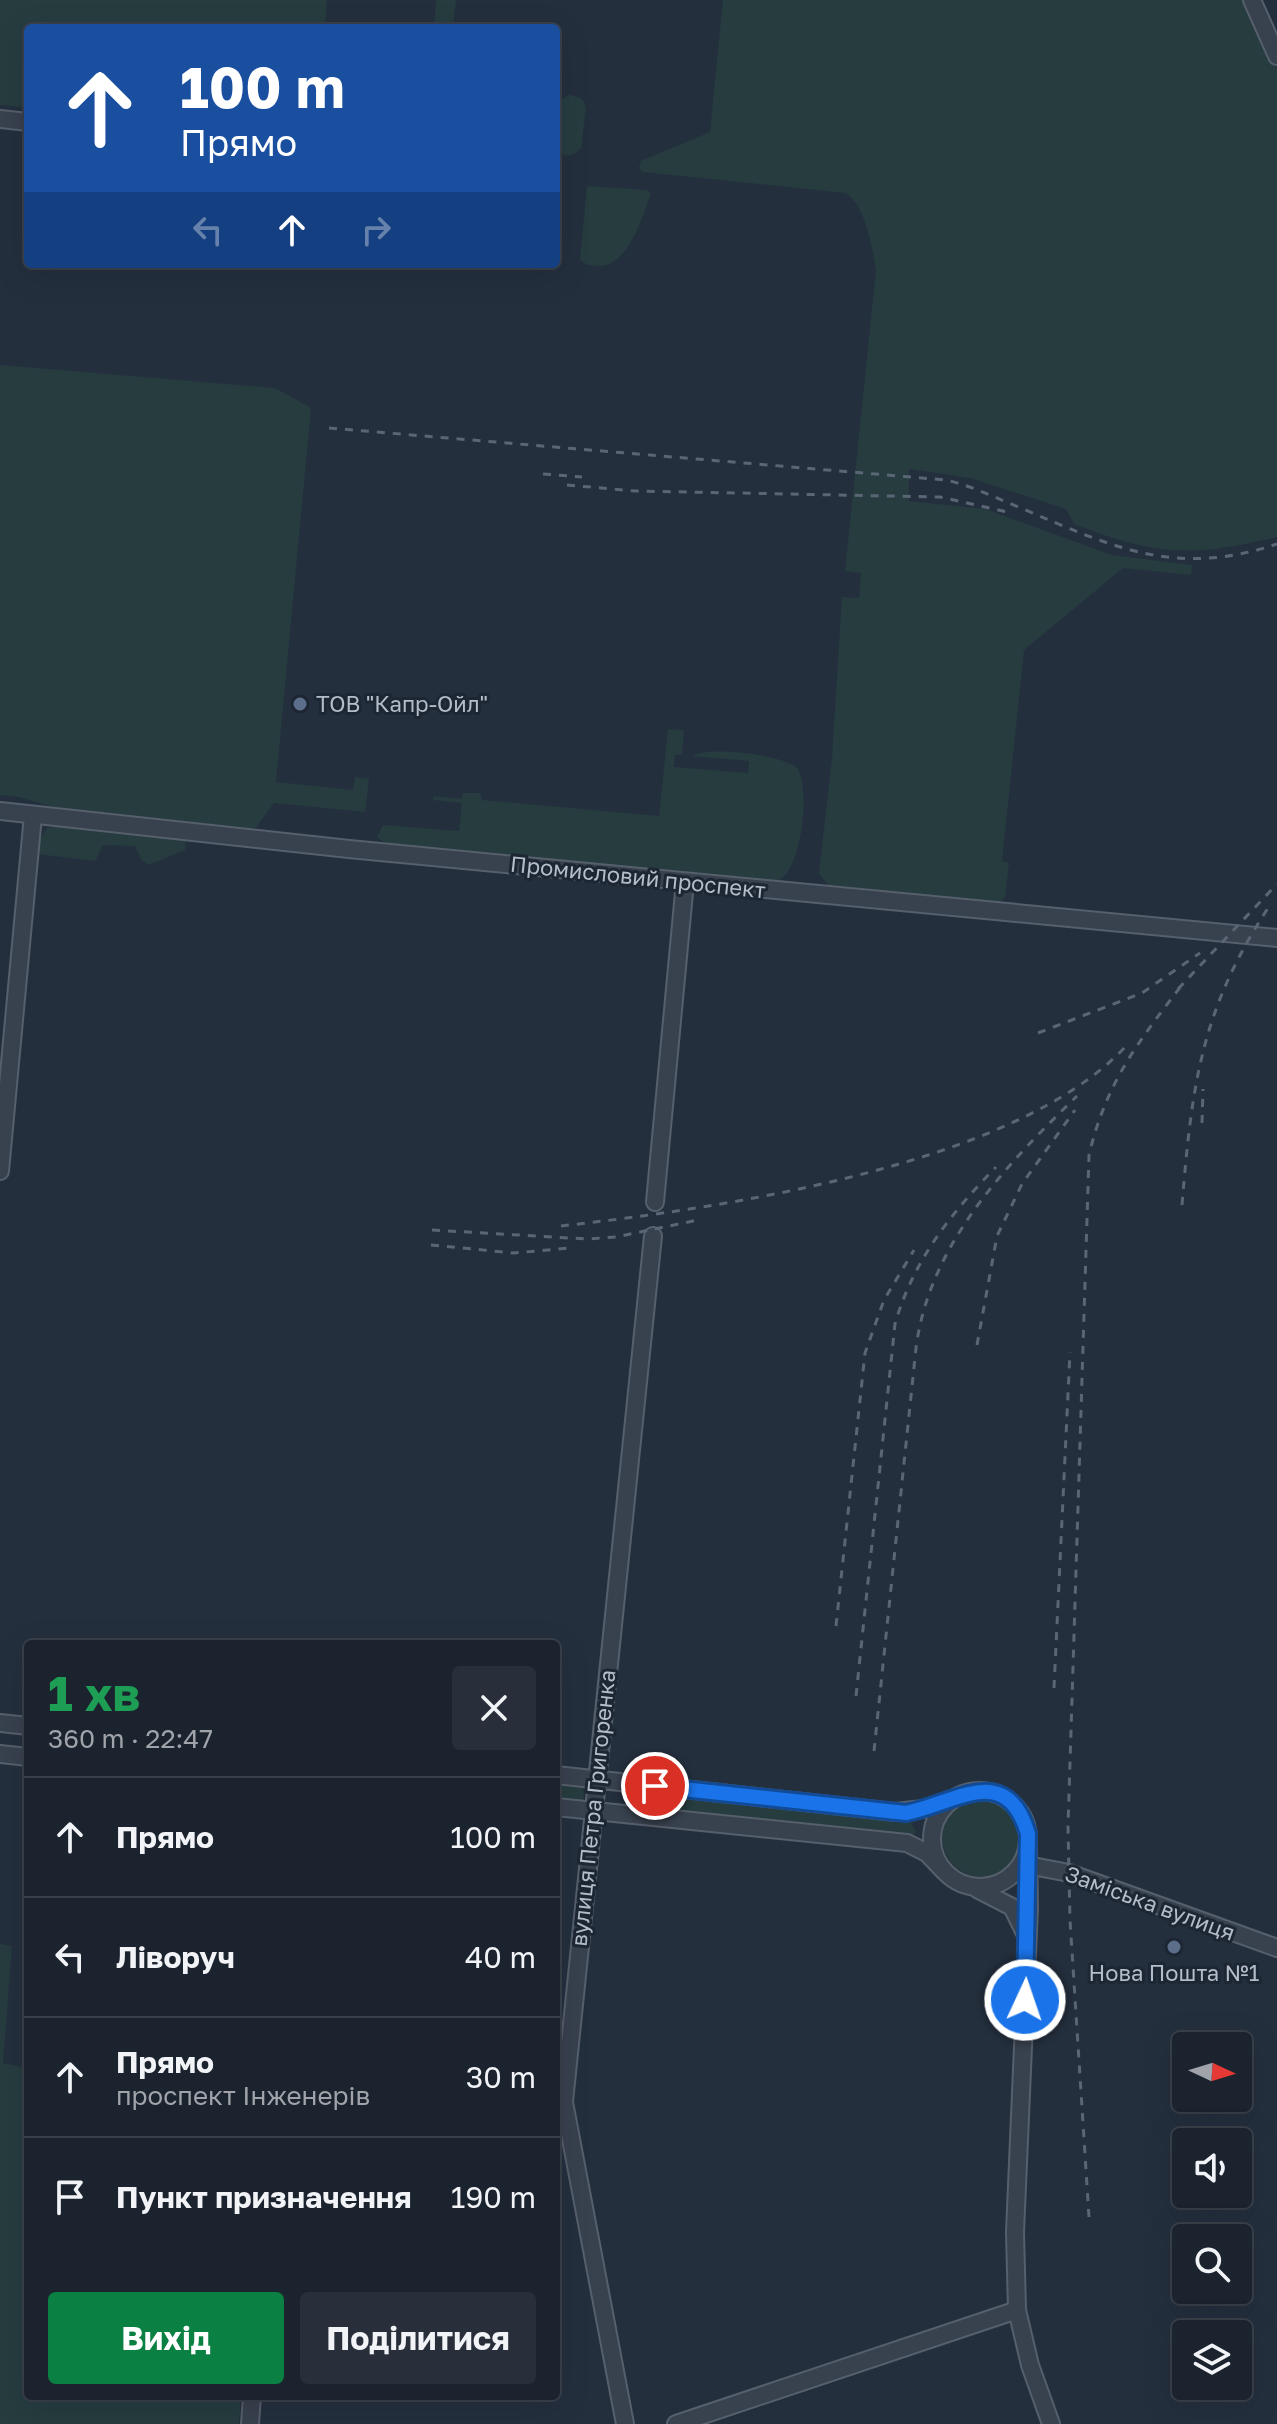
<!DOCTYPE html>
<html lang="uk">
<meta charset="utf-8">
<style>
:root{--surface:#1b232e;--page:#282f3a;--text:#f1f3f6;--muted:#a0a4aa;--line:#39404a;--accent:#0b8043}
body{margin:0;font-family:"Golos Text",sans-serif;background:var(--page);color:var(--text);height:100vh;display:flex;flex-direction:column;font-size:30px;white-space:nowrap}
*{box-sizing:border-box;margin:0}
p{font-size:26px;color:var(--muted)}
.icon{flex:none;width:44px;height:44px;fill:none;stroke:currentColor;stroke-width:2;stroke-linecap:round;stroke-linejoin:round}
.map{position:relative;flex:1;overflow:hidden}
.details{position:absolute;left:24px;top:1640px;width:536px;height:760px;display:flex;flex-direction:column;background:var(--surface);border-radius:8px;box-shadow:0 8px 32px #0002,0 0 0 2px var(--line)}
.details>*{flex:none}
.top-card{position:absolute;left:24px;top:24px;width:536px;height:244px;border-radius:8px;box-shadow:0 8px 32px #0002,0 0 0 2px var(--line);background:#1a4fa0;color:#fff;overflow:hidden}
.needle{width:52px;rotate:94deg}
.tools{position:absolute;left:1172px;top:2032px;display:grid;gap:16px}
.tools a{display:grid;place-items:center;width:80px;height:80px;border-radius:8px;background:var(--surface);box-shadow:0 8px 32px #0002,0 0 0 2px var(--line);font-size:40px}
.pin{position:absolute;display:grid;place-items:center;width:68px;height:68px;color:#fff;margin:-34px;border:4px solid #fff;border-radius:50%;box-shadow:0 2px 8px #0007}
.me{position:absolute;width:88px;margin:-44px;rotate:3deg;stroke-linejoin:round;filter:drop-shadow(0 0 6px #0008)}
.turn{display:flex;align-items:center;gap:28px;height:168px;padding:0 24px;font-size:36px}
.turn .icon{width:104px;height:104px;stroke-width:2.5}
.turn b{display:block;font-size:56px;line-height:68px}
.lanes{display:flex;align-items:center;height:76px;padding:0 24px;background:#0003;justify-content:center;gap:40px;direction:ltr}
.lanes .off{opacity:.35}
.round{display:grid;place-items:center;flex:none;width:84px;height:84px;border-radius:8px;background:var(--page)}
.headline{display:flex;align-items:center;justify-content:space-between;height:136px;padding:0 24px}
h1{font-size:48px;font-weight:700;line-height:60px;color:#1e9e55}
.primary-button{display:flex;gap:16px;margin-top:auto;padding:16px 24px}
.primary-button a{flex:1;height:92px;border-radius:8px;background:var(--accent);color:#fff;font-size:32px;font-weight:700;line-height:92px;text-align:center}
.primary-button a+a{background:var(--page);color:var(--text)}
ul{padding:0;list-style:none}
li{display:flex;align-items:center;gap:24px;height:120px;padding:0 24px;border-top:2px solid var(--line)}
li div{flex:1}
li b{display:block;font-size:30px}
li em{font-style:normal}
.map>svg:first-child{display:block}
.green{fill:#263c3f}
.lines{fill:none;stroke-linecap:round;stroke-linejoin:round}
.minor-casing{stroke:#565f6c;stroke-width:20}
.minor{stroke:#38414e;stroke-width:16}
.rail{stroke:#5a6575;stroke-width:3;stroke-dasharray:8 8;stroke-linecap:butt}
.route-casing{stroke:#114b97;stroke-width:20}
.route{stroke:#1a73e8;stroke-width:14}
.service-dot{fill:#5c6f8a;stroke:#1d2633;stroke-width:3}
.labels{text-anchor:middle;stroke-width:6;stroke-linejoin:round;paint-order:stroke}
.poi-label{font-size:22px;fill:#b4bcc9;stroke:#1d2633;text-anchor:start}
.street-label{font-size:22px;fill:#b4bcc9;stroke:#1d2633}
</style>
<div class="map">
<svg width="1277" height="2424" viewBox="0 0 1277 2424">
<rect width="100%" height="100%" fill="#242f3e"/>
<!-- green -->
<path class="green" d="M0,0H327L325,28H28V108L0,105Z
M436,0H456L453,28H434Z
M723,0H1247L1277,69V537C1193,557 1155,556 1074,524L1066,509L970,478L909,469V501L985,509L1112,555L1192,565L1191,575L1123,568L1024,650L1002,861L1009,863L1005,897L998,905L831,888L819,874L832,758L842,597L859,598L861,573L845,571L876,270C872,248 866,205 845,193L643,172L639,168L641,161L710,132Z
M569,94L583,100L586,108L581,148C574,157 565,158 556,151V104Z
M587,186L647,190L651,194C642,218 628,268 597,266C588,265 585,265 580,259Z
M0,365L275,388L311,408L276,782L353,790L355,777L369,779L365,812L274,803L255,829L53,807L19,797L0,795Z
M668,729L684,730L682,755H675L674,767L748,773L749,761L692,756C711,746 782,754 798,769C810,791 802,870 778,881L386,844L377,837L383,825L459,831L462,803L433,800L434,796L462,799L463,793H480L482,800L659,816Z
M65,824L186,837L185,850L149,865L142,861L135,846L103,845L95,861L37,854L36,845L47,828Z
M556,1781L583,1786L584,1799L580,1803L556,1801Z
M634,1790L908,1817L916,1832L911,1837L630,1807L629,1795Z
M942 1837a40 40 0 1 1 80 0a40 40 0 1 1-80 0Z
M0,1944L12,1946L3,2063L28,2068V2396H241L239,2424H0Z"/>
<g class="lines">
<!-- minor casing -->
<g class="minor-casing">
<path id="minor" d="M1252,0L1277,56
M0,119L28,122
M0,811L349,849L1277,938
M0,1171L33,815
M655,1202L685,882
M0,1723L28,1726
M0,1754L28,1757
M556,1775L895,1812L923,1809L952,1799
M932 1839a48 48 0 1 1 96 0a48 48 0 1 1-96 0Z
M556,1807L907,1843L927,1853L945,1872
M1028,1848L1029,1908L1015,2232L1017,2310L1030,2365L1051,2424
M1022,1864L1069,1873L1277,1948
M977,1889L1012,1907L1025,1933
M250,2424L252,2396
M625,2424L564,2102L653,1236
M676,2424L1017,2310"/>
</g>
<!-- minor -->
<use href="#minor" class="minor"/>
<!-- rail -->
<path class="rail" d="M329,428L946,480C972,486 996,498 1021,508C1112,547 1176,578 1277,544
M543,474L582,477
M567,485L635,491L940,497L1007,512
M1178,989L1277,884
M1038,1033L1142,993L1200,953
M1202,1123L1203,1089
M1182,1205C1192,1084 1201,1009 1270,905
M561,1226C721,1208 1016,1166 1127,1045
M432,1230L587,1239L616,1237L698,1220
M431,1245L514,1253L570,1248
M977,1345L997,1236L1022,1184L1075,1110
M836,1626L865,1353L884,1300L914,1250
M1054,1688L1070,1352
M856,1696L895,1324C913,1261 951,1213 996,1167
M874,1751L916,1348C929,1245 1006,1165 1077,1096
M1089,2217L1070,1920L1068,1827L1089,1155C1107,1080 1139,1041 1185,981"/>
</g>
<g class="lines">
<!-- route casing -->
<g class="route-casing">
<path id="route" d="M655,1786L906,1813C954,1804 1007,1760 1028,1834L1025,2000"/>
</g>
<!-- route -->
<use href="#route" class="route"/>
</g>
<!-- markers -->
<g class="service-dot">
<circle cx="300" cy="704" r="8"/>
<circle cx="1174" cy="1947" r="8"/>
</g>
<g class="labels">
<!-- poi labels -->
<g class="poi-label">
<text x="316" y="712">ТОВ "Капр-Ойл"</text>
<text x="1174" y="1981" text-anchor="middle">Нова Пошта №1</text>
</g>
<!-- street labels -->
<g class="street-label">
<text transform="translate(638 877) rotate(6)" y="8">Промисловий проспект</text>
<text transform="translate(593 1808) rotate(-84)" y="8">вулиця Петра Григоренка</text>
<text transform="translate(1150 1903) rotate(20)" y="8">Заміська вулиця</text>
</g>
</g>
</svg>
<div class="tools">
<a><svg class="needle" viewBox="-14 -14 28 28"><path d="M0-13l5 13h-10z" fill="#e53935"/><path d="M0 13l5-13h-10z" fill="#a0a4aa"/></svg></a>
<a><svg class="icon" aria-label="sound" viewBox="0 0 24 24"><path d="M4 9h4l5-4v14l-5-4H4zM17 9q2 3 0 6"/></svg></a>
<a><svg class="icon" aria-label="search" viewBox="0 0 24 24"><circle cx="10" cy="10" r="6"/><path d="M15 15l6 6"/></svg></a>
<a><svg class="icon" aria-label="layers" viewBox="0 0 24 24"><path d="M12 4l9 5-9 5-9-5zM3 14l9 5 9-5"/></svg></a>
</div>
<div class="pin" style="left:655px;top:1786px;background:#d93025"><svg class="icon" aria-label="arrive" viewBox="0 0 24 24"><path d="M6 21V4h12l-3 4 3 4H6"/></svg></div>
<svg class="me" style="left:1025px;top:2000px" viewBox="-20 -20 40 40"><circle r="17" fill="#1a73e8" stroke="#fff" stroke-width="3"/><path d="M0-11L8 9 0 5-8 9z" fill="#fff"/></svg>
<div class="top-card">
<div class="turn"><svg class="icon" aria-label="ahead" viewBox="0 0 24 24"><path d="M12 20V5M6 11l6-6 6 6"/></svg><div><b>100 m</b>Прямо</div></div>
<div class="lanes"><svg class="icon off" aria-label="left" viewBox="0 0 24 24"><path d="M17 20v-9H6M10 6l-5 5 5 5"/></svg><svg class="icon" aria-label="ahead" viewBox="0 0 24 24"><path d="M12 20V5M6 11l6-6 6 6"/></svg><svg class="icon off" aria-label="right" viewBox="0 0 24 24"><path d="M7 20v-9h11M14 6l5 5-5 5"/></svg></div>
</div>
<section class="details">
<div class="headline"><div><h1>1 хв</h1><p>360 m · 22:47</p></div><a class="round"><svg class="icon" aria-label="close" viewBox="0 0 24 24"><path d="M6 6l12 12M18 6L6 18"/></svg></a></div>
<ul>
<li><svg class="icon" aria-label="ahead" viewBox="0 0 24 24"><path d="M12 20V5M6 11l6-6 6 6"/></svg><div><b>Прямо</b></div><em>100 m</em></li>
<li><svg class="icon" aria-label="left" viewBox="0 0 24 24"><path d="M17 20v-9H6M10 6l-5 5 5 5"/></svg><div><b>Ліворуч</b></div><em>40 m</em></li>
<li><svg class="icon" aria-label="ahead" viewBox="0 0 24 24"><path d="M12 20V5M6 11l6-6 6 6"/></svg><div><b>Прямо</b><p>проспект Інженерів</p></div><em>30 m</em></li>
<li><svg class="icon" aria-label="arrive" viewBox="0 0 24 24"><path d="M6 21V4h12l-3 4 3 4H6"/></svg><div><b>Пункт призначення</b></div><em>190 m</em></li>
</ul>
<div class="primary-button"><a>Вихід</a><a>Поділитися</a></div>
</section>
</div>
